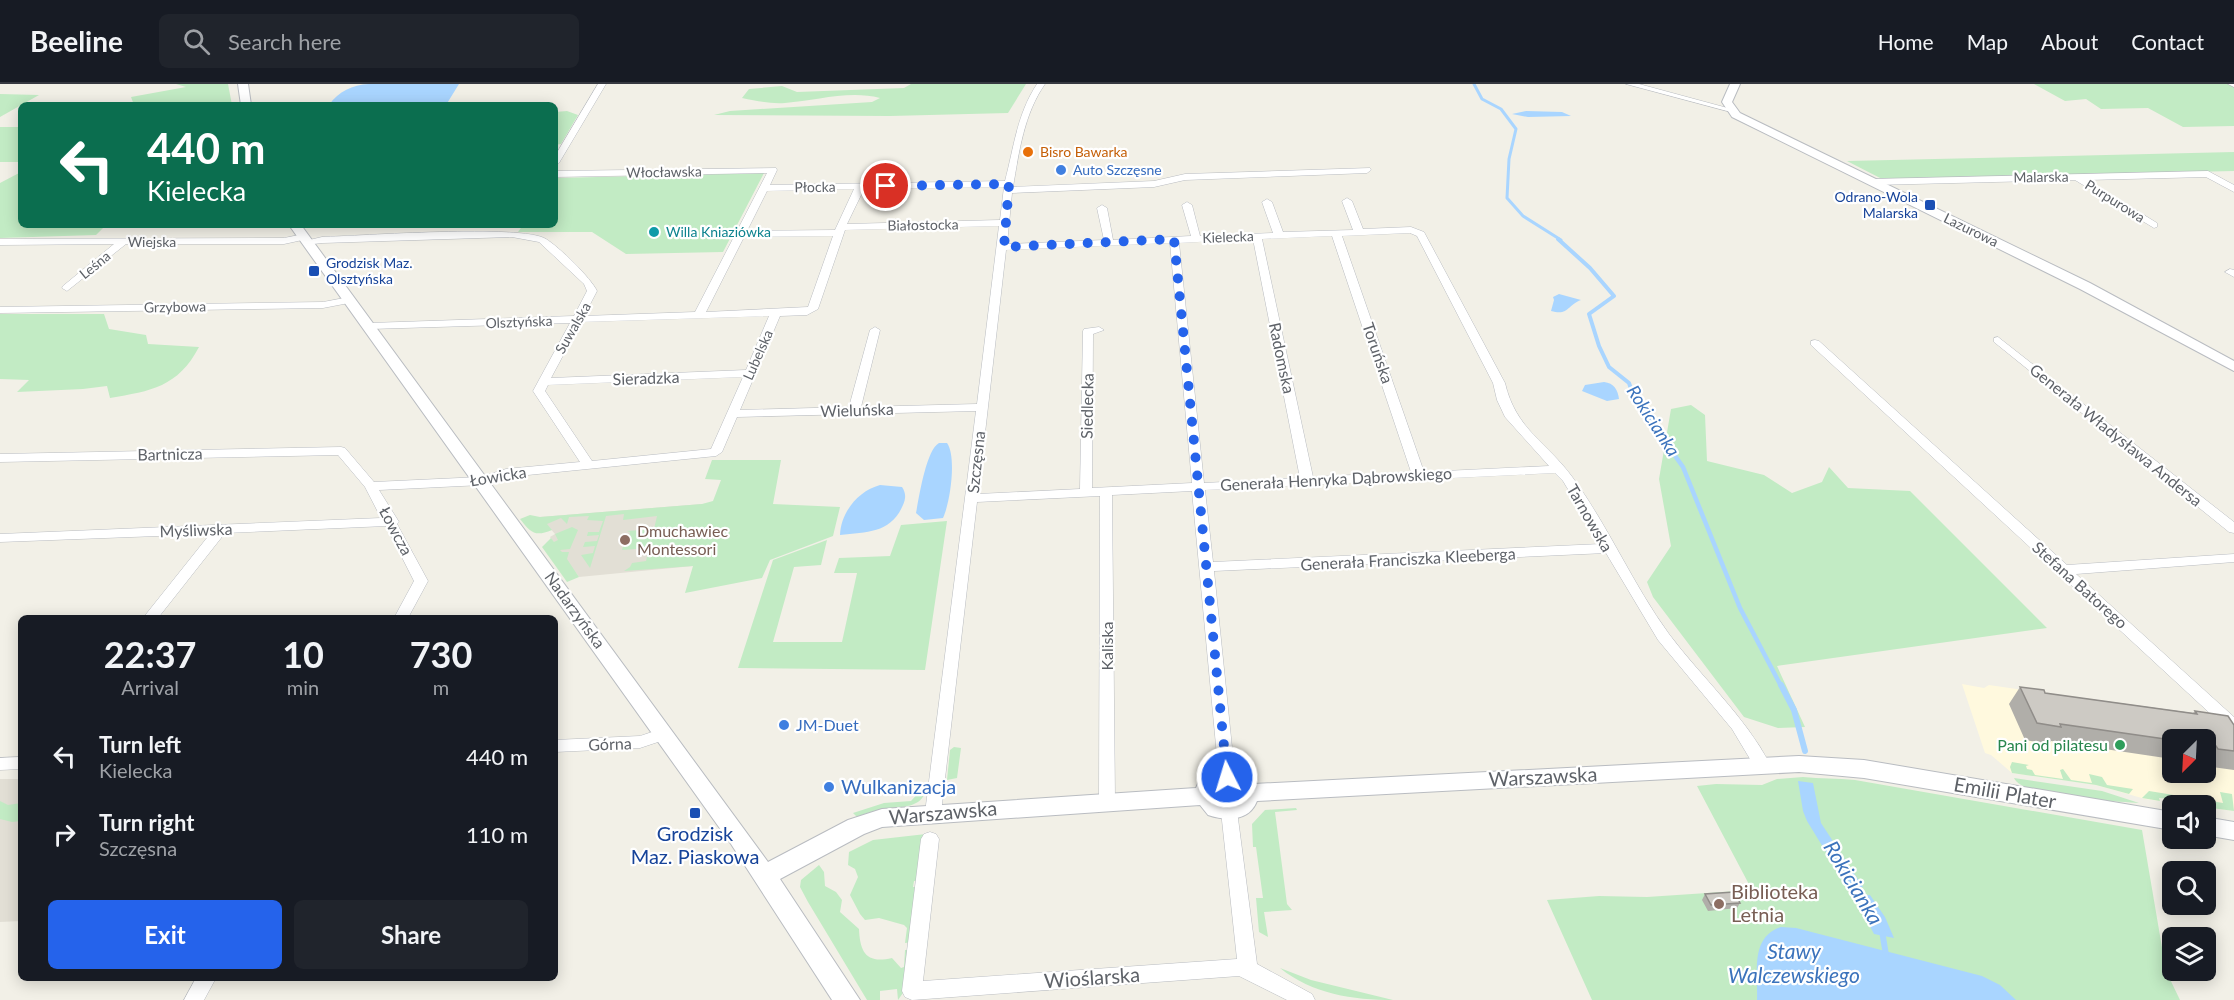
<!DOCTYPE html>
<meta charset="utf-8">
<style>
:root{--surface:#171b24;--page:#20242c;--text:#f1f3f6;--muted:#9ea1a6;--line:#363941;--accent:#2563eb}
body{margin:0;font-family:Lato,sans-serif;background:var(--page);color:var(--text);height:100vh;display:flex;flex-direction:column;font-size:22px;white-space:nowrap}
*{box-sizing:border-box;margin:0}
p{font-size:20px;color:var(--muted)}
.icon{flex:none;width:33px;height:33px;fill:none;stroke:currentColor;stroke-width:2;stroke-linecap:round;stroke-linejoin:round}
.map{position:relative;flex:1;overflow:hidden}
.drawer{position:absolute;left:18px;top:531px;width:540px;height:366px;display:flex;flex-direction:column;background:var(--surface);border-radius:9px;box-shadow:0 3px 15px #0003}
.drawer>*{flex:none}
.banner{position:absolute;left:18px;top:18px;width:540px;height:126px;border-radius:9px;box-shadow:0 3px 15px #0003;background:#0b6e4f;color:#fff;overflow:hidden}
.needle{width:39px;rotate:204deg}
.controls{position:absolute;left:2162px;top:645px;display:grid;gap:12px}
.controls a{display:grid;place-items:center;width:54px;height:54px;border-radius:9px;background:var(--surface);box-shadow:0 3px 15px #0003;font-size:30px}
.pin{position:absolute;display:grid;place-items:center;width:51px;height:51px;color:#fff;margin:-26px;border:3px solid #fff;border-radius:50%;box-shadow:0 2px 6px #0007}
.me{position:absolute;width:66px;margin:-33px;rotate:355deg;stroke-linejoin:round;filter:drop-shadow(0 0 4px #0008)}
.turn{display:flex;align-items:center;gap:21px;height:126px;padding:0 30px;font-size:27px}
.turn .icon{width:78px;height:78px;stroke-width:2.5}
.turn b{display:block;font-size:42px;line-height:51px}
.eta{display:flex;justify-content:space-evenly;align-items:center;height:102px;text-align:center}
.eta b{font-size:36px;font-weight:700;line-height:42px}
.action{display:flex;gap:12px;margin-top:auto;padding:12px 30px}
.action a{flex:1;height:69px;border-radius:9px;background:var(--accent);color:#fff;font-size:24px;font-weight:700;line-height:69px;text-align:center}
.action a+a{background:var(--page);color:var(--text)}
ul{padding:0;list-style:none}
li{display:flex;align-items:center;gap:18px;height:78px;padding:0 30px}
li div{flex:1}
li b{display:block;font-size:22px}
li em{font-style:normal}
header{display:flex;align-items:center;gap:36px;box-sizing:border-box;height:84px;padding:0 30px;background:var(--surface);border-bottom:2px solid var(--line)}
header strong{font-size:28px}
nav{display:flex;gap:33px;margin-inline-start:auto;font-size:21px}
.search{width:420px;height:54px;background:var(--page);display:flex;align-items:center;gap:15px;box-sizing:border-box;padding:0 21px;border-radius:9px;color:var(--muted);font-size:22px}
.map>svg:first-child{display:block}
.commercial{fill:#fff9de;fill-rule:evenodd}
.education{fill:#e2dfd5}
.green{fill:#c2ebc4}
.water{fill:#a9d5ff}
.lines{fill:none;stroke-linecap:round;stroke-linejoin:round}
.stream-far3{stroke:#a9d5ff;stroke-width:3}
.stream-far2{stroke:#a9d5ff;stroke-width:4}
.stream-far1{stroke:#a9d5ff;stroke-width:4.5}
.stream{stroke:#a9d5ff;stroke-width:6}
.minor-casing{stroke:#b9bcc1;stroke-width:1}
.tertiary-casing{stroke:#b9bcc1;stroke-width:2}
.minor{fill:#fff;fill-rule:evenodd}
.tertiary{fill:#fff;fill-rule:evenodd}
.wall{fill:#b0aea9}
.building{fill:#cdcac4;stroke:#908d89;stroke-width:1.5}
.route{stroke:#2563eb;stroke-width:10;stroke-dasharray:0 18}
.food-dot{fill:#e8710a;stroke:#fff;stroke-width:2}
.shop-dot{fill:#3f7fe0;stroke:#fff;stroke-width:2}
.transit-dot{fill:#1a4fb4;stroke:#fff;stroke-width:2}
.culture-dot{fill:#0f9aa8;stroke:#fff;stroke-width:2}
.education-dot{fill:#8d6e63;stroke:#fff;stroke-width:2}
.leisure-dot{fill:#2e9e5b;stroke:#fff;stroke-width:2}
.labels{text-anchor:middle;stroke-width:4.5;stroke-linejoin:round;paint-order:stroke}
.far-food-label{font-size:14px;fill:#c56008;stroke:#fff;text-anchor:start}
.far-shop-label{font-size:14px;fill:#366cbe;stroke:#fff;text-anchor:start}
.far-street-label{font-size:14px;fill:#5e6268;stroke:#fff}
.far-transit-label{font-size:14px;fill:#164399;stroke:#fff;text-anchor:end}
.far-culture-label{font-size:14px;fill:#0d838f;stroke:#fff;text-anchor:start}
.street-label{font-size:16px;fill:#5e6268;stroke:#fff}
.education-label{font-size:16px;fill:#785e54;stroke:#fff;text-anchor:start}
.shop-label{font-size:16px;fill:#366cbe;stroke:#fff;text-anchor:start}
.leisure-label{font-size:16px;fill:#27864d;stroke:#fff;text-anchor:end}
.water-label{font-size:18px;font-style:italic;fill:#3b73bc;stroke:#fff}
.near-street-label{font-size:20px;fill:#5e6268;stroke:#fff}
.near-shop-label{font-size:20px;fill:#366cbe;stroke:#fff;text-anchor:start}
.near-transit-label{font-size:20px;fill:#164399;stroke:#fff}
.near-education-label{font-size:20px;fill:#785e54;stroke:#fff;text-anchor:start}
.near-water-label{font-size:21px;font-style:italic;fill:#3b73bc;stroke:#fff}
</style>
<header>
<strong>Beeline</strong>
<div class="search"><svg class="icon" aria-label="search" viewBox="0 0 24 24"><circle cx="10" cy="10" r="6"/><path d="M15 15l6 6"/></svg>Search here</div>
<nav><a>Home</a><a>Map</a><a>About</a><a>Contact</a></nav>
</header>
<div class="map">
<svg width="2234" height="916" viewBox="0 0 2234 916">
<rect width="100%" height="100%" fill="#f2f0e7"/>
<!-- commercial -->
<path class="commercial" d="M1962,600L1984,604L1989,601L2128,621L2234,651V727L2173,719L2171,715L2159,714L2160,717L2145,715L2096,701L2012,689L1991,671L1985,669ZM2172,656H2205V688H2172Z"/>
<!-- education -->
<path class="education" d="M702,420L693,482L579,493L550,453L555,450L540,433Z
M0,695H21V837L0,838Z"/>
<!-- green -->
<path class="green" d="M176,0H228L232,21H134L131,13L186,3Z
M911,0H1026L1008,29L890,32L714,31L730,27L872,18L880,14C848,6 816,17 785,19C770,20 757,17 742,14L749,5L782,2L797,8L904,4Z
M2034,0H2234V42L2183,43L2148,24L2101,25L2086,15L2065,17Z
M0,10L39,11L0,33Z
M567,27L578,31L561,60L555,61V28Z
M0,43H21V78H0Z
M2234,68V87L1882,95L1847,77Z
M21,88V141H106L96,151L0,154V99Z
M764,89L723,168L626,170L592,148H518L523,141H555L556,94Z
M0,230H104L109,245L146,251L148,260L199,263C178,303 151,307 110,314L107,302L83,305L17,308L29,296L0,295Z
M1691,321L1705,331L1707,377L1764,391L1792,409L1822,398L1829,383L1848,404L1910,407L2047,544L1777,582L1805,643L1778,644L1744,633L1653,513L1647,498L1671,462L1659,395L1671,325Z
M712,376H781L773,420L840,423L833,452L770,476L762,494L685,509L693,482L624,487L630,483L632,479L646,477L649,464L622,466L624,458L628,457L630,448L627,447L654,445L657,432L623,436L624,430L606,432L590,484L581,471L593,469L595,462L583,463L585,458L597,457L599,451L587,452L588,448H599L603,437L587,436L589,432L569,433L567,440L561,434L547,440L552,446C535,453 531,449 520,435L530,431L540,433L702,420L713,417L721,396L705,395Z
M947,437L925,586L738,584L773,476L827,456L821,481L794,483L773,558H842L857,489H834L839,474L890,472L901,441Z
M572,443L578,446L570,465L560,466L562,468H569L567,475L579,493L567,498L542,463L551,454L554,458L558,456L555,450Z
M954,663L961,664L957,694L947,696L950,666Z
M2012,678L2029,681L2026,682L2027,685L2032,686L2035,691L2063,695L2060,686L2063,685L2071,696L2092,699L2089,690L2102,693L2107,701L2133,705L2129,710L2096,701L2012,689L2010,683Z
M1803,693C1820,695 1837,694 1855,696L2142,746L2166,887L2180,916H1592L1547,816L1599,812L1647,813L1752,806L1697,702L1716,700L1762,701L1777,695Z
M2014,694L2102,707L2139,719C2117,717 2022,714 2014,694Z
M922,705H926C922,725 901,722 886,725C876,726 866,729 857,733L853,729L884,719L911,717Z
M2149,707L2223,719L2220,708L2232,710L2234,727L2173,719L2171,715L2159,714L2160,717L2142,714Z
M0,717L8,721L21,719V737L12,738L0,735Z
M1296,724L1297,726L1275,728L1287,820L1292,826L1264,828L1268,853L1259,848L1256,814H1263L1256,763H1253L1252,740L1265,726Z
M926,750L921,797H914L913,803H918L912,858L905,859L907,844L904,841L879,834L865,836L860,830L850,811L858,793L855,785L848,781L849,768L873,756Z
M819,781L824,788L825,802L836,808L842,816L840,828L859,845C860,868 866,880 892,874L901,884L904,883L905,866H911L905,906L898,916L897,905L880,907V916H867L808,818L800,803L801,796Z
M1280,884L1311,896L1393,916C1353,916 1312,910 1280,884Z"/>
<!-- water -->
<path class="water" d="M369,0H459L446,21H329C339,7 352,1 369,0Z
M1526,27L1562,28L1571,32L1528,33L1512,30Z
M1559,210L1581,216C1567,221 1569,232 1551,227L1554,216L1553,213Z
M1604,298C1614,299 1618,306 1619,315L1607,317L1582,307L1585,301Z
M939,359H947C957,373 950,419 943,434L924,436L916,429C919,414 926,366 939,359Z
M880,401L902,403C906,409 906,414 903,421C891,449 868,448 840,451C841,428 858,407 880,401Z
M1798,697L1813,699L1821,739L1863,803L1848,804L1807,737L1803,727Z
M1870,811L1885,833L1894,854L1874,850L1854,812Z
M1781,843L1796,844L1982,892L2000,901L2016,916H1757C1758,888 1750,853 1781,843Z"/>
<g class="lines">
<!-- stream-far3 -->
<path class="stream-far3" d="M1474,0L1482,15L1501,25L1516,45L1509,75L1507,114L1523,132L1561,156"/>
<!-- stream-far2 -->
<path class="stream-far2" d="M1558,155L1590,184L1614,212L1589,230L1599,262L1609,283L1629,299L1635,316L1662,353"/>
<!-- stream-far1 -->
<path class="stream-far1" d="M1661,352L1683,383L1740,524L1781,602"/>
<!-- stream -->
<path class="stream" d="M1781,601L1794,626L1805,667
M1855,800L1865,816
M1882,847L1886,871"/>
<!-- minor casing -->
<g class="minor-casing">
<path id="minor" d="M598,0H606L559,79L555,82V72Z
M1037,0H1045C1024,30 1019,68 1013,103L1154,97L1185,90L1370,84L1371,86L1367,89L1185,96L1154,103L1012,109L1007,160L1104,156L1097,124L1102,121L1107,124L1113,156L1191,152L1182,121L1187,118L1192,121L1200,152L1273,149L1262,118L1267,115L1272,118L1283,148L1353,146L1342,117L1347,114L1352,117L1363,145L1411,143L1424,148L1505,299C1516,346 1547,358 1573,394C1609,443 1633,501 1669,550C1702,594 1744,631 1770,680L1768,685L1762,686L1756,685L1732,645L1658,556L1606,469L1214,487L1235,693L1233,698L1227,700L1221,698L1219,693L1192,407L1112,411L1115,718L1113,723L1107,725L1101,723L1099,718L1100,412L977,418L941,729L939,734L933,736L927,734L925,729L976,327L737,333L722,368L716,372L508,393L482,401L379,406L399,438L397,440L428,497L408,534H394L414,497L386,442L225,449L158,534H143L210,450L0,458V450L381,434L365,403L338,371L0,378V370L341,363L345,364L374,398L481,393L506,385L580,378L533,307L570,239L370,245L365,242L370,239L574,232L587,207L584,200L539,158L512,153L322,159L305,161V157L322,153C360,152 522,140 546,155C559,163 591,194 597,207L584,232L695,228L767,89L555,93V87L776,84L777,86L770,101L1005,97C1014,63 1017,30 1037,0ZM1004,103L1000,136L847,140L864,105ZM854,105L835,146L747,147L767,107ZM999,142L977,320L861,323L880,246L875,243L870,246L849,323L740,326L780,232L807,231L818,225L845,146ZM1410,149L1417,152L1493,299L1497,316L1505,333L1549,382L1424,388L1342,152ZM833,152L808,223L706,228L744,153ZM1332,152L1411,388L1313,393L1262,155ZM1253,155L1300,394L1204,399L1179,159ZM1170,159L1192,399L1092,404L1093,250L1104,246L1099,243L1084,245L1083,247L1080,405L978,410L1006,166ZM769,232L746,286L551,294L581,238ZM743,293L711,365L592,377L545,307L548,301ZM1555,389L1563,397L1601,460L1213,478L1205,406Z
M1626,0H1639L1735,26L1731,28Z
M2228,0H2234V3Z
M2208,87L2234,101V108L2206,93L2087,96L2157,139V143L2154,144L2075,96L1874,101L1870,98L1874,95Z
M304,150L309,153L307,155L284,160H126L67,207L62,204L63,202L114,160L0,161V155L284,154Z
M2230,185L2234,186V193L2225,188Z
M350,213L355,216L354,218L323,224L0,229V223L323,218Z
M1998,253L2234,438V449L2229,448L1994,258V254Z
M1815,256L1819,257L2067,481L2234,470V478L2076,490L2234,633V648L2228,646L1811,261V257Z
M664,644L670,646L672,650L670,654L640,664L555,668V656L640,652Z
M21,673V685L0,686V674Z
M1229,720L1235,722L1237,727L1257,880L1312,910L1315,916H1287L1239,892L912,916L905,913L902,907L921,755L924,750L930,748L936,750L939,755L923,897L1237,875L1221,727L1223,722Z
M196,894H216L204,916H184Z"/>
</g>
<!-- tertiary casing -->
<g class="tertiary-casing">
<path id="tertiary" d="M238,0H248L251,21H241Z
M1730,0H1740L1732,18L1740,29L2090,199L2234,277V287L2080,205L1732,33L1722,18Z
M289,141H301L768,778L848,736L882,725L1196,704L1201,693L1227,684L1251,693L1254,700L1799,672L1864,676L2172,728V746L1864,694L1799,688L1257,717C1249,738 1226,737 1208,731L1200,721L882,743L864,750L780,795L860,916H832L731,760ZM1227,702L1235,705L1237,709L1232,717L1222,716L1217,710L1218,705Z
M2205,733L2234,738V756L2205,751Z"/>
</g>
<!-- minor -->
<use href="#minor" class="minor"/>
<!-- tertiary -->
<use href="#tertiary" class="tertiary"/>
</g>
<!-- wall -->
<path class="wall" d="M2020,603L2045,609L2193,629L2195,627L2234,641V686L2205,682V656H2172V675L2051,657L2049,660L2025,656L2009,620Z
M1705,810L1740,819L1737,824L1708,827L1702,816Z"/>
<!-- building -->
<path class="building" d="M2020,603L2044,606L2045,609L2197,630L2195,627L2228,632L2234,641V667L2218,665L2216,662L2205,660V656H2172L2060,640L2061,643L2037,639Z
M1734,808L1740,819L1711,821L1705,810Z"/>
<g class="lines">
<!-- route -->
<path class="route" d="M886,102L1009,100L1004,163L1174,155L1227,693"/>
</g>
<!-- markers -->
<circle class="food-dot" cx="1028" cy="68" r="6"/>
<g class="shop-dot">
<circle cx="1061" cy="86" r="6"/>
<circle cx="784" cy="641" r="6"/>
<circle cx="829" cy="703" r="6"/>
</g>
<g class="transit-dot">
<rect x="1924" y="115" width="12" height="12" rx="3"/>
<rect x="308" y="181" width="12" height="12" rx="3"/>
<rect x="689" y="723" width="12" height="12" rx="3"/>
</g>
<circle class="culture-dot" cx="654" cy="148" r="6"/>
<g class="education-dot">
<circle cx="625" cy="456" r="6"/>
<circle cx="1719" cy="820" r="6"/>
</g>
<circle class="leisure-dot" cx="2120" cy="661" r="6"/>
<g class="labels">
<!-- far-food labels -->
<g class="far-food-label">
<text x="1040" y="73">Bisro Bawarka</text>
</g>
<!-- far-shop labels -->
<g class="far-shop-label">
<text x="1073" y="91">Auto Szczęsne</text>
</g>
<!-- far-street labels -->
<g class="far-street-label">
<text transform="translate(664 88) rotate(-1)" y="5">Włocławska</text>
<text transform="translate(2041 93) rotate(-1)" y="5">Malarska</text>
<text transform="translate(815 103) rotate(-1)" y="5">Płocka</text>
<text transform="translate(2115 117) rotate(32)" y="5">Purpurowa</text>
<text transform="translate(923 141) rotate(-1)" y="5">Białostocka</text>
<text transform="translate(1971 146) rotate(26)" y="5">Lazurowa</text>
<text transform="translate(1228 153) rotate(-2)" y="5">Kielecka</text>
<text x="152" y="163">Wiejska</text>
<text transform="translate(95 181) rotate(-39)" y="5">Leśna</text>
<text transform="translate(175 223) rotate(-1)" y="5">Grzybowa</text>
<text transform="translate(519 238) rotate(-2)" y="5">Olsztyńska</text>
<text transform="translate(573 244) rotate(-60)" y="5">Suwalska</text>
<text transform="translate(758 271) rotate(-66)" y="5">Lubelska</text>
</g>
<!-- far-transit labels -->
<g class="far-transit-label">
<text x="1918" y="118">Odrano-Wola<tspan x="1918" dy="16">Malarska</tspan></text>
<text x="326" y="184" text-anchor="start">Grodzisk Maz.<tspan x="326" dy="16">Olsztyńska</tspan></text>
</g>
<!-- far-culture labels -->
<g class="far-culture-label">
<text x="666" y="153">Willa Kniaziówka</text>
</g>
<!-- street labels -->
<g class="street-label">
<text transform="translate(1378 269) rotate(71)" y="6">Toruńska</text>
<text transform="translate(1282 274) rotate(78)" y="6">Radomska</text>
<text transform="translate(646 294) rotate(-2)" y="6">Sieradzka</text>
<text transform="translate(1087 322) rotate(-89)" y="6">Siedlecka</text>
<text transform="translate(857 326) rotate(-2)" y="6">Wieluńska</text>
<text transform="translate(2116 351) rotate(39)" y="6">Generała Władysława Andersa</text>
<text transform="translate(170 370) rotate(-1)" y="6">Bartnicza</text>
<text transform="translate(976 378) rotate(-84)" y="6">Szczęsna</text>
<text transform="translate(498 392) rotate(-9)" y="6">Łowicka</text>
<text transform="translate(1336 395) rotate(-3)" y="6">Generała Henryka Dąbrowskiego</text>
<text transform="translate(1590 434) rotate(60)" y="6">Tarnowska</text>
<text transform="translate(196 446) rotate(-2)" y="6">Myśliwska</text>
<text transform="translate(396 447) rotate(62)" y="6">Łowcza</text>
<text transform="translate(1408 475) rotate(-3)" y="6">Generała Franciszka Kleeberga</text>
<text transform="translate(2080 501) rotate(42)" y="6">Stefana Batorego</text>
<text transform="translate(575 526) rotate(54)" y="6">Nadarzyńska</text>
<text transform="translate(1107 562) rotate(-90)" y="6">Kaliska</text>
<text transform="translate(610 660) rotate(-2)" y="6">Górna</text>
</g>
<!-- education labels -->
<g class="education-label">
<text x="637" y="453">Dmuchawiec<tspan x="637" dy="18">Montessori</tspan></text>
</g>
<!-- shop labels -->
<g class="shop-label">
<text x="796" y="647">JM-Duet</text>
</g>
<!-- leisure labels -->
<g class="leisure-label">
<text x="2108" y="667">Pani od pilatesu</text>
</g>
<!-- water labels -->
<g class="water-label">
<text transform="translate(1653 337) rotate(57)" y="6">Rokicianka</text>
</g>
<!-- near-street labels -->
<g class="near-street-label">
<text transform="translate(1543 693) rotate(-3)" y="7">Warszawska</text>
<text transform="translate(2005 709) rotate(10)" y="7">Emilii Plater</text>
<text transform="translate(943 729) rotate(-5)" y="7">Warszawska</text>
<text transform="translate(1092 894) rotate(-4)" y="7">Wioślarska</text>
</g>
<!-- near-shop labels -->
<g class="near-shop-label">
<text x="841" y="710">Wulkanizacja</text>
</g>
<!-- near-transit labels -->
<g class="near-transit-label">
<text x="695" y="757">Grodzisk<tspan x="695" dy="23">Maz. Piaskowa</tspan></text>
</g>
<!-- near-education labels -->
<g class="near-education-label">
<text x="1731" y="815">Biblioteka<tspan x="1731" dy="23">Letnia</tspan></text>
</g>
<!-- near-water labels -->
<g class="near-water-label">
<text transform="translate(1853 799) rotate(59)" y="7">Rokicianka</text>
<text x="1794" y="875">Stawy<tspan x="1794" dy="24">Walczewskiego</tspan></text>
</g>
</g>
</svg>
<div class="controls">
<a><svg class="needle" viewBox="-14 -14 28 28"><path d="M0-13l5 13h-10z" fill="#e53935"/><path d="M0 13l5-13h-10z" fill="#9ea1a6"/></svg></a>
<a><svg class="icon" aria-label="sound" viewBox="0 0 24 24"><path d="M4 9h4l5-4v14l-5-4H4zM17 9q2 3 0 6"/></svg></a>
<a><svg class="icon" aria-label="search" viewBox="0 0 24 24"><circle cx="10" cy="10" r="6"/><path d="M15 15l6 6"/></svg></a>
<a><svg class="icon" aria-label="layers" viewBox="0 0 24 24"><path d="M12 4l9 5-9 5-9-5zM3 14l9 5 9-5"/></svg></a>
</div>
<div class="pin" style="left:886px;top:102px;background:#d93025"><svg class="icon" aria-label="arrive" viewBox="0 0 24 24"><path d="M6 21V4h12l-3 4 3 4H6"/></svg></div>
<svg class="me" style="left:1227px;top:693px" viewBox="-20 -20 40 40"><circle r="17" fill="#2563eb" stroke="#fff" stroke-width="3"/><path d="M0-11L8 9 0 5-8 9z" fill="#fff"/></svg>
<div class="banner">
<div class="turn"><svg class="icon" aria-label="left" viewBox="0 0 24 24"><path d="M17 20v-9H6M10 6l-5 5 5 5"/></svg><div><b>440 m</b>Kielecka</div></div>
</div>
<section class="drawer">
<div class="eta">
<div><b>22:37</b><p>Arrival</p></div>
<div><b>10</b><p>min</p></div>
<div><b>730</b><p>m</p></div>
</div>
<ul>
<li><svg class="icon" aria-label="left" viewBox="0 0 24 24"><path d="M17 20v-9H6M10 6l-5 5 5 5"/></svg><div><b>Turn left</b><p>Kielecka</p></div><em>440 m</em></li>
<li><svg class="icon" aria-label="right" viewBox="0 0 24 24"><path d="M7 20v-9h11M14 6l5 5-5 5"/></svg><div><b>Turn right</b><p>Szczęsna</p></div><em>110 m</em></li>
</ul>
<div class="action"><a>Exit</a><a>Share</a></div>
</section>
</div>
